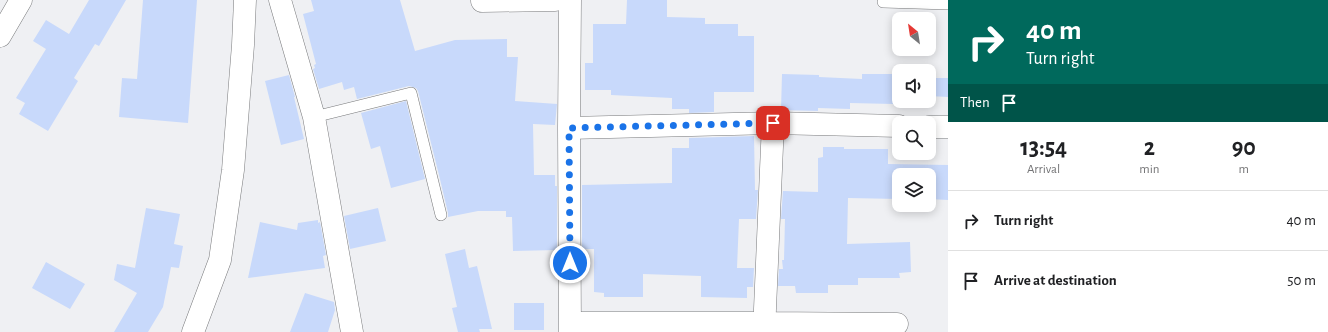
<!DOCTYPE html>
<style>
:root{--surface:#fff;--page:#f2f2f2;--text:#202124;--muted:#757577;--line:#e0e0e0}
body{margin:0;font-family:"Alegreya Sans",sans-serif;background:var(--page);color:var(--text);height:100vh;display:flex;flex-direction:column;font-size:15px;white-space:nowrap}
*{box-sizing:border-box;margin:0}
p{font-size:13px;color:var(--muted)}
.icon{flex:none;width:22px;height:22px;fill:none;stroke:currentColor;stroke-width:2;stroke-linecap:round;stroke-linejoin:round}
.map{position:relative;flex:1;overflow:hidden}
.drawer{display:flex;flex-direction:column;background:var(--surface);width:380px}
.drawer>*{flex:none}
.hud{background:#00695c;color:#fff;overflow:hidden}
.needle{width:26px;rotate:330deg}
.tools{position:absolute;left:892px;top:12px;display:grid;gap:8px}
.tools a{display:grid;place-items:center;width:44px;height:44px;border-radius:8px;background:var(--surface);box-shadow:0 2px 10px #0003;font-size:20px}
.pin{position:absolute;display:grid;place-items:center;width:34px;height:34px;color:#fff;margin:-17px;border-radius:8px;box-shadow:0 2px 6px #0006}
.me{position:absolute;width:44px;margin:-22px;rotate:0deg;stroke-linejoin:round;filter:drop-shadow(0 0 3px #0008)}
.turn{display:flex;align-items:center;gap:14px;height:84px;padding:0 12px;font-size:18px}
.turn .icon{width:52px;height:52px;stroke-width:2.5}
.turn b{display:block;font-size:28px;line-height:34px}
.then{display:flex;align-items:center;height:38px;padding:0 12px;background:#0003;gap:8px;font-size:15px}
.eta{display:flex;justify-content:space-evenly;align-items:center;height:68px;text-align:center}
.eta b{font-size:24px;font-weight:700;line-height:28px}
ul{padding:0;list-style:none}
li{display:flex;align-items:center;gap:12px;height:60px;padding:0 12px;border-top:1px solid var(--line)}
li div{flex:1}
li b{display:block;font-size:15px}
li em{font-style:normal}
main{display:flex;flex:1;min-height:0}
.map>svg:first-child{display:block}
.building{fill:#c8d9fb}
.lines{fill:none;stroke-linecap:round;stroke-linejoin:round}
.service-casing{stroke:#797a7c;stroke-width:12}
.minor-casing{stroke:#797a7c;stroke-width:23}
.tertiary-casing{stroke:#797a7c;stroke-width:23}
.service{stroke:#fff;stroke-width:11}
.minor{stroke:#fff;stroke-width:22}
.tertiary{stroke:#fff;stroke-width:22}
.route{stroke:#1a73e8;stroke-width:7;stroke-dasharray:0 12.6}
</style>
<main>
<div class="map">
<svg width="948" height="332" viewBox="0 0 948 332">
<rect width="100%" height="100%" fill="#eff0f3"/>
<!-- building -->
<path class="building" d="M89,0H126L99,46L95,44L74,78L78,81L48,131L19,114L25,103L16,98L46,49L33,41L46,20L69,34Z
M143,0H197L188,123L119,117L122,78L137,79Z
M311,0H400L415,51L455,40L507,39V57H518L515,101L557,104L555,125L533,124L534,175H555V186H557V250L513,251L512,217H506V211H478L448,217V213L439,175L418,91L416,88L409,86L357,99L354,87L344,90L342,82L319,89L313,69L315,68L314,65L316,64L303,14L314,11Z
M627,0H667V17L705,18V24H738V36H754V92H714V112L689,113V109H672V98L611,95V90H585V63H593V24H626Z
M782,74L819,75V77L862,79V74H899V101H912V103H893V104L850,103V109L818,108V111L781,110Z
M289,75L295,97H294L304,139L281,145L265,81Z
M929,78H948V97L929,96Z
M406,101L425,179L391,188L380,146L371,149L361,113Z
M754,136L755,190H758L756,219H739L737,268H754L753,287H747V298L701,297V276L643,274V297H604V293L594,292V249H582V185L672,183V148H689V138Z
M823,147H844V149H888V164L948,165V200L929,199V175H899V199L848,198L847,244L910,242L911,272L899,273L900,278H858V285H828V293H796L795,286H778L779,269H783L782,260H784L785,219H781L783,191L818,192V158L823,157Z
M146,208L180,214L174,244L183,246L179,268L171,267L163,307L148,332H114L137,293L114,280L117,264L135,268Z
M378,208L386,241L350,249L344,216Z
M318,220V223L320,222L326,255L323,256L325,268L248,278L260,222L297,230L298,223Z
M465,249L469,268L477,266L492,329H479L480,332H458L452,308L457,307L445,254Z
M46,262L85,284L70,309L32,288Z
M305,293L334,302L335,310L328,332H290Z
M514,303H544V330H514Z"/>
<g class="lines">
<!-- service casing -->
<g class="service-casing">
<path id="service" d="M883,2L948,4
M314,117L411,93L441,215"/>
</g>
<!-- minor casing -->
<g class="minor-casing">
<path id="minor" d="M280,0L314,117L352,332
M482,0V1L555,0
M570,0L569,128L570,332
M929,127H948
M569,128L773,123L899,126
M570,323H764L897,324
M764,332L773,123"/>
</g>
<!-- tertiary casing -->
<g class="tertiary-casing">
<path id="tertiary" d="M0,36L21,0
M193,332L220,260L233,170L243,45L245,0"/>
</g>
<!-- service -->
<use href="#service" class="service"/>
<!-- minor -->
<use href="#minor" class="minor"/>
<!-- tertiary -->
<use href="#tertiary" class="tertiary"/>
</g>
<g class="lines">
<!-- route -->
<path class="route" d="M570,263L569,128L773,123"/>
</g>
</svg>
<div class="tools">
<a><svg class="needle" viewBox="-14 -14 28 28"><path d="M0-13l5 13h-10z" fill="#e53935"/><path d="M0 13l5-13h-10z" fill="#757577"/></svg></a>
<a><svg class="icon" aria-label="sound" viewBox="0 0 24 24"><path d="M4 9h4l5-4v14l-5-4H4zM17 9q2 3 0 6"/></svg></a>
<a><svg class="icon" aria-label="search" viewBox="0 0 24 24"><circle cx="10" cy="10" r="6"/><path d="M15 15l6 6"/></svg></a>
<a><svg class="icon" aria-label="layers" viewBox="0 0 24 24"><path d="M12 4l9 5-9 5-9-5zM3 14l9 5 9-5"/></svg></a>
</div>
<div class="pin" style="left:773px;top:123px;background:#d93025"><svg class="icon" aria-label="arrive" viewBox="0 0 24 24"><path d="M6 21V4h12l-3 4 3 4H6"/></svg></div>
<svg class="me" style="left:570px;top:263px" viewBox="-20 -20 40 40"><circle r="17" fill="#1a73e8" stroke="#fff" stroke-width="3"/><path d="M0-11L8 9 0 5-8 9z" fill="#fff"/></svg>
</div>
<section class="drawer">
<div class="hud">
<div class="turn"><svg class="icon" aria-label="right" viewBox="0 0 24 24"><path d="M7 20v-9h11M14 6l5 5-5 5"/></svg><div><b>40 m</b>Turn right</div></div>
<div class="then">Then<svg class="icon" aria-label="arrive" viewBox="0 0 24 24"><path d="M6 21V4h12l-3 4 3 4H6"/></svg></div>
</div>
<div class="eta">
<div><b>13:54</b><p>Arrival</p></div>
<div><b>2</b><p>min</p></div>
<div><b>90</b><p>m</p></div>
</div>
<ul>
<li><svg class="icon" aria-label="right" viewBox="0 0 24 24"><path d="M7 20v-9h11M14 6l5 5-5 5"/></svg><div><b>Turn right</b></div><em>40 m</em></li>
<li><svg class="icon" aria-label="arrive" viewBox="0 0 24 24"><path d="M6 21V4h12l-3 4 3 4H6"/></svg><div><b>Arrive at destination</b></div><em>50 m</em></li>
</ul>
</section>
</main>
